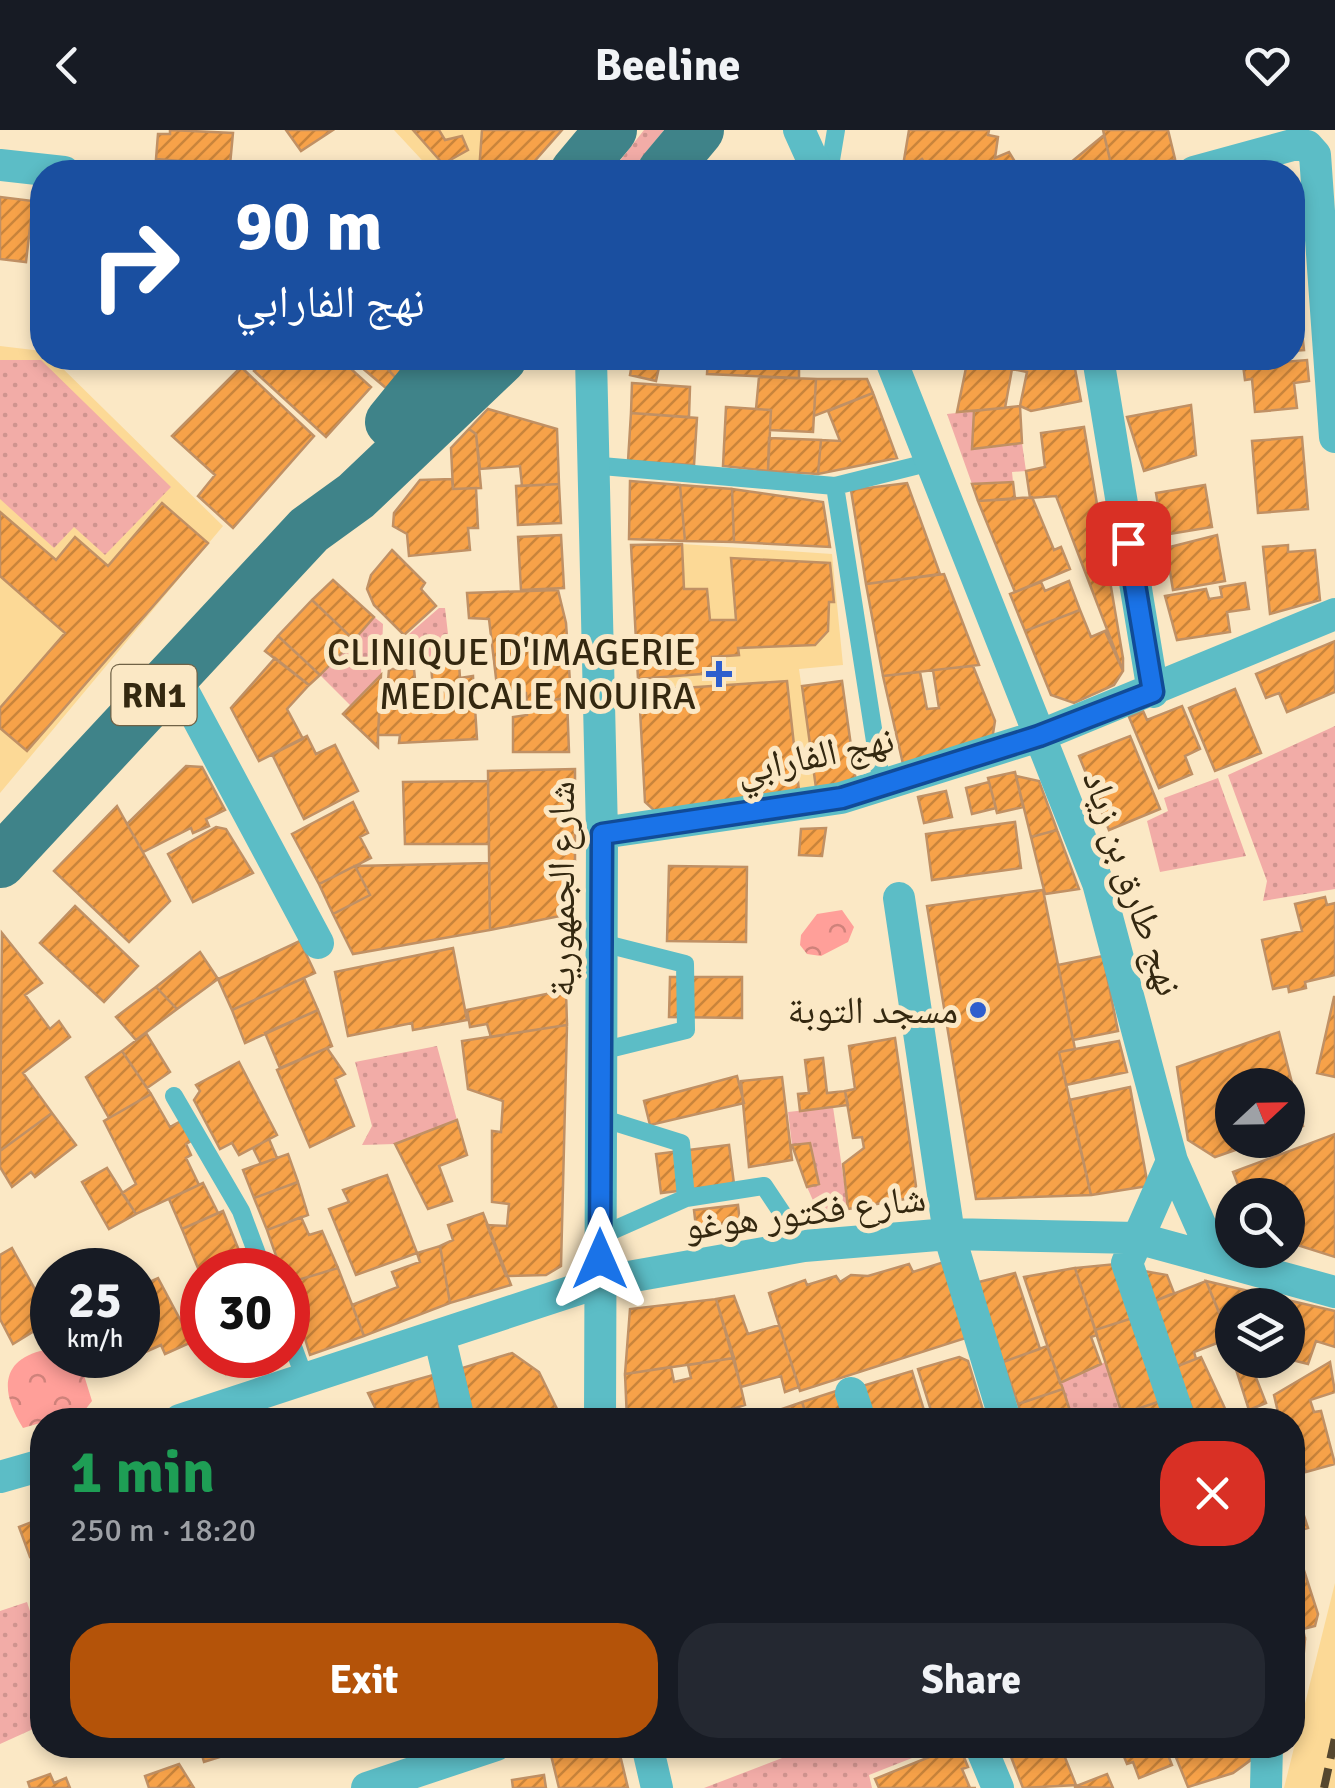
<!DOCTYPE html>
<meta charset="utf-8">
<style>
:root{--surface:#171b24;--page:#242831;--text:#f1f3f6;--muted:#9ea1a6;--accent:#b45309}
body{margin:0;font-family:Signika,"Noto Naskh Arabic",sans-serif;background:var(--page);color:var(--text);height:100vh;display:flex;flex-direction:column;font-size:38px;white-space:nowrap}
*{box-sizing:border-box;margin:0}
p{font-size:32px;color:var(--muted)}
.icon{flex:none;width:55px;height:55px;fill:none;stroke:currentColor;stroke-width:2;stroke-linecap:round;stroke-linejoin:round}
.map{position:relative;flex:1;overflow:hidden}
.drawer{position:absolute;left:30px;top:1278px;width:1275px;height:350px;display:flex;flex-direction:column;background:var(--surface);border-radius:40px;box-shadow:0 5px 15px #0003}
.drawer>*{flex:none}
.guide{position:absolute;left:30px;top:30px;width:1275px;height:210px;border-radius:40px;box-shadow:0 5px 15px #0003;background:#1a4fa0;color:#fff;overflow:hidden}
.needle{width:65px;rotate:68deg}
.fabs{position:absolute;left:1215px;top:938px;display:grid;gap:20px}
.fabs a{display:grid;place-items:center;width:90px;height:90px;border-radius:50%;background:var(--surface);box-shadow:0 5px 15px #0003;font-size:50px}
.speed{position:absolute;left:30px;top:1118px;display:flex;gap:20px;font-size:50px;font-weight:700;text-align:center}
.speed>*{display:grid;place-content:center;width:130px;height:130px;border-radius:50%;background:var(--surface);box-shadow:0 5px 15px #0003;line-height:1}
.speed small{font-size:25px;font-weight:400}
.speed .limit{border:15px solid #d22;background:#fff;color:#111}
.pin{position:absolute;display:grid;place-items:center;width:85px;height:85px;color:#fff;margin:-42px;border-radius:20px;box-shadow:0 5px 15px #0006}
.me{position:absolute;width:110px;margin:-55px;rotate:0deg;stroke-linejoin:round;filter:drop-shadow(0 0 8px #0008)}
.turn{display:flex;align-items:center;gap:35px;height:210px;padding:0 40px;font-size:45px}
.turn .icon{width:130px;height:130px;stroke-width:2.5}
.turn b{display:block;font-size:70px;line-height:85px}
.round{display:grid;place-items:center;flex:none;width:105px;height:105px;border-radius:40px;background:var(--page)}
.overview{display:flex;align-items:center;justify-content:space-between;height:170px;padding:0 40px}
h1{font-size:60px;font-weight:700;line-height:75px;color:#1e9e55}
.primary-button{display:flex;gap:20px;margin-top:auto;padding:20px 40px}
.primary-button a{flex:1;height:115px;border-radius:40px;background:var(--accent);color:#fff;font-size:40px;font-weight:700;line-height:115px;text-align:center}
.primary-button a+a{background:var(--page);color:var(--text)}
header{display:flex;justify-content:space-between;align-items:center;height:130px;padding:0 40px;background:var(--surface);font-size:45px;font-weight:700}
.map>svg:first-child{display:block}
.built{fill:#fcd996}
.grass{fill:url(#grass-dots)}
.forest{fill:url(#forest-crowns)}
.building{fill:url(#building-hatch);stroke:#c09064;stroke-width:2.5}
.lines{fill:none;stroke-linecap:round;stroke-linejoin:round}
.service{stroke:#5cbdc6;stroke-width:18}
.minor{stroke:#5cbdc6;stroke-width:32}
.primary{stroke:#3f8389;stroke-width:52}
.rail{stroke:#55472e;stroke-width:8;stroke-dasharray:20 10;stroke-linecap:butt}
.route-casing{stroke:#114b97;stroke-width:25}
.route{stroke:#1a73e8;stroke-width:18}
.poi-dot{fill:#2e5ecd;stroke:#fbe8c5;stroke-width:4}
.labels{text-anchor:middle;stroke-width:10;stroke-linejoin:round;paint-order:stroke}
.shield{fill:#fbe8c5;stroke:#706246;stroke-width:2.5}
.shield-label{font-size:35px;font-weight:bold;fill:#342810}
.poi-label{font-size:38px;fill:#342810;stroke:#fbe8c5;text-anchor:end}
.street-label{font-size:38px;fill:#342810;stroke:#fbe8c5}
</style>
<header><svg class="icon" aria-label="back" viewBox="0 0 24 24"><path d="M15 5l-7 7 7 7"/></svg>Beeline<svg class="icon" aria-label="heart" viewBox="0 0 24 24"><path d="M12 20l-8-8c-3-5 5-10 8-4 3-6 11-1 8 4z"/></svg></header>
<div class="map">
<svg width="1335" height="1658" viewBox="0 0 1335 1658">
<defs>
<pattern id="grass-dots" width="8" height="8" patternUnits="userSpaceOnUse" patternTransform="scale(2.5)"><rect width="8" height="8" fill="#f2aca7"/><path d="M2 2h.1M6 6h.1" fill="none" stroke="#d0948f" stroke-width="1.8" stroke-linecap="round"/></pattern>
<pattern id="forest-crowns" width="20" height="18" patternUnits="userSpaceOnUse" patternTransform="scale(2.5)"><rect width="20" height="18" fill="#ff9f99"/><path d="M2 6a3 3 0 1 1 6 0M12 15a3 3 0 1 1 6 0" fill="none" stroke="#cf827b"/></pattern>
<pattern id="building-hatch" width="6" height="6" patternUnits="userSpaceOnUse" patternTransform="scale(2.5)"><rect width="6" height="6" fill="#f7a249"/><path d="M-1 1l2-2M0 6l6-6M5 7l2-2" fill="none" stroke="#c9843b"/></pattern>
</defs>
<rect width="100%" height="100%" fill="#fbe8c5"/>
<!-- built -->
<path class="built" d="M394,0H482L479,42H433Z
M0,216L42,221V228H52L223,396L0,663Z
M682,414L832,424L843,535L799,539L816,658L656,682L645,672L631,415Z
M1335,1453V1658H1284L1325,1493Z"/>
<!-- grass -->
<path class="grass" d="M644,0H664L630,42H611Z
M0,230H41L171,357L105,425L74,397L54,418L0,369Z
M974,281L972,319L1022,313L1026,341L1012,342L1013,352L972,354L947,284Z
M439,478H445L451,530L401,534V511Z
M374,487L383,494L381,545L351,576L320,545Z
M1335,596V759L1263,771L1267,751L1228,645Z
M1218,648L1246,726L1160,742L1147,691L1168,681L1164,668Z
M437,916L457,990L395,1014L362,1015L372,996L355,932Z
M833,977L848,1079L819,1084L807,1057L819,1054L810,1013L792,1015L788,982Z
M1105,1232L1122,1284L1105,1290H1073L1060,1253Z
M27,1472L42,1518V1595L0,1614V1481Z
M816,1615H945L869,1645L872,1658H704Z"/>
<!-- forest -->
<path class="forest" d="M842,780L854,797L848,812L821,826L807,824L800,815L801,805L817,784Z
M45,1220L72,1229L83,1242L92,1271L85,1280L23,1298C0,1262 0,1229 45,1220Z"/>
<!-- building -->
<path class="building" d="M170,0L233,3L230,35L156,29L158,4H170Z
M286,0H333L301,21Z
M413,0H439L445,10L462,6L468,20L443,34Z
M482,0H562L525,42H479Z
M909,0H989L988,5L998,7L995,28L1009,22L1020,40L931,42L922,29L902,42Z
M1103,0H1168L1175,29L1130,42H1113Z
M1104,5L1113,42H1072L1070,33Z
M1293,65L1298,119H1292V66Z
M0,67L33,71L26,132L0,129Z
M1296,147L1304,220L1292,221V148Z
M266,228H339L371,257L326,307L254,241Z
M359,228H377L396,248L386,258L355,232Z
M377,228H412L396,248Z
M633,228H661L656,251L630,245Z
M708,228H799V248L707,244Z
M968,228H1073L1081,271L1031,281L1020,276L1027,242L1012,239L1005,278L957,282Z
M1307,230L1309,251L1294,253L1297,278L1255,282L1252,249L1245,250L1243,235Z
M241,237L314,306L233,398L198,366L215,345L172,306Z
M759,247L816,249L813,302L770,300L771,280L756,279Z
M816,249H867L873,263L814,286Z
M632,253L690,257L689,287L631,283Z
M873,263L897,328L818,344L821,310L840,311L828,281Z
M1191,275L1196,325L1144,341L1127,287Z
M1020,276L1022,313L972,319L974,281Z
M726,277L771,280L768,341L723,336Z
M488,279L557,299L559,354L522,356L520,336L480,339L476,304L469,299Z
M631,283L697,288L694,335L628,331Z
M1084,297L1123,528V541L1056,366L1030,368L1026,341L1045,337L1041,303Z
M469,299L476,304L481,358L453,359L451,318Z
M1302,307L1308,379L1258,383L1252,311Z
M769,308L821,310L818,344L768,341Z
M452,349L453,359L476,358L478,398H468L470,420L409,426L407,404L393,396L394,383L420,350Z
M630,351L680,355L685,411L629,409Z
M1013,352L1015,369L978,371L972,354Z
M907,353L940,444L866,454L851,360Z
M559,354L561,393L518,395L516,356Z
M680,355L732,359L734,412L685,411Z
M1205,355L1212,397L1163,405L1156,363Z
M732,359L823,372L830,417L734,412Z
M1032,367L1054,420L1061,417L1070,439L1015,462L978,371Z
M162,373L208,413L27,621L0,598V578L65,503L0,446V382L56,430L75,407L108,436Z
M561,405L564,458L521,460L518,407Z
M1217,405L1225,451L1173,460L1166,418Z
M682,414L684,459H707L710,490H736L731,428L830,433L834,472H829L828,501L815,515L738,518L739,525L712,527L714,543L638,549L631,415Z
M1288,415V422L1315,420L1320,470L1270,484L1263,417Z
M392,420L425,453L421,459L436,476L404,505L374,475L367,459L371,445Z
M944,444L979,535L883,546L866,454Z
M333,450L374,487L354,510L312,470Z
M1069,451L1080,480L1025,501L1010,464L1041,452L1045,461Z
M1245,453L1249,479L1227,482L1230,502L1177,510L1165,466L1206,459L1209,469L1222,467L1220,457Z
M558,460L566,493L571,567L527,574L526,563L498,565L489,489L469,488L467,463Z
M312,470L354,510L320,545L278,506Z
M1080,480L1091,507L1105,501L1123,541L1114,555L1074,573L1051,565L1025,501Z
M278,506L320,545L309,555L265,521Z
M1335,511V562L1287,582L1279,563L1266,568L1256,544Z
M275,528L309,555L287,579L303,609L259,631L231,578Z
M459,533L460,548L473,546L477,609L399,613L400,605H378L381,552L388,551L389,539H414L416,560H433L431,534Z
M973,536L995,591L992,610L903,634L883,546L920,542L927,579L939,578L933,540Z
M381,545L378,605V617L343,584Z
M787,551L799,661L656,682L645,672L639,561Z
M842,551L856,652L816,658L802,556Z
M1235,559L1261,623L1215,641L1189,578Z
M567,568L569,622H513V587L527,585V574Z
M1182,576L1200,619L1185,626L1192,644L1159,658L1129,587L1143,581L1147,590Z
M307,606L316,624L335,615L358,661L304,689L272,624Z
M1130,606L1160,679L1109,700L1079,626Z
M186,636L202,637L225,680L206,689L209,696L193,703L191,698L143,722L127,694Z
M575,639V783L490,800L488,641Z
M1015,642L1023,677L997,683L988,648Z
M1016,646L1039,651L1057,700L1031,707Z
M488,651L489,714H405L403,652Z
M989,652L996,678L972,684L966,658Z
M946,661L952,687L924,693L918,667Z
M353,672L368,703L360,707L371,728L319,754L292,704Z
M117,676L170,771L129,812L54,741Z
M1015,692L1021,738L932,750L926,704Z
M216,697L226,699L253,743L193,772L168,724Z
M826,698L822,726L799,725L801,699Z
M1057,700L1079,759L1045,764L1031,707Z
M489,733L490,800L353,824L333,784L370,765L355,736Z
M355,736L370,765L333,784L319,754Z
M669,736L747,737L746,812L667,811Z
M1043,760L1075,919L1059,922L1091,1065L976,1069L927,776Z
M1325,767L1327,775L1335,773V845L1305,852L1306,858L1289,862L1288,856L1273,859L1262,810L1302,801L1295,774Z
M75,776L138,836L104,872L40,813Z
M2,803L42,853L25,865L50,899L59,891L70,907L23,943L52,983L0,1021Z
M300,811L315,843L232,880L218,849Z
M453,818L467,890L413,900L412,893L348,906L335,842Z
M200,822L218,849L177,879L156,857Z
M1103,826L1118,901L1073,910L1058,835Z
M670,847H742V888L669,887Z
M304,848L318,880L245,913L232,880Z
M156,857L177,879L136,910L116,887Z
M566,860L567,895L491,907L487,894L470,897L467,880Z
M1334,867H1335V947L1317,943Z
M318,880L332,916L280,938L265,903Z
M567,895L561,1136L546,1145L506,1146L487,1095L507,1096L509,1074L492,1072V1001L501,1002L503,971L468,959L462,911Z
M1279,902L1303,996L1288,1002V955H1232V1010H1264L1215,1027L1188,1010L1177,937Z
M146,903L170,942L147,958L122,921Z
M895,908L916,1056L905,1069L848,1079L843,1034L864,1018L862,1007L853,1008L845,961L855,959L849,916Z
M1119,911L1127,942L1066,955L1059,922Z
M327,918L345,944L335,949L354,996L310,1017L277,940Z
M122,921L151,964L109,988L86,947Z
M823,928L827,963L845,961L848,975L800,981L798,964L809,963L805,930Z
M239,932L277,1005L239,1025L232,1013L220,1019L194,970L200,961L196,955Z
M737,946L744,973L650,995L644,971Z
M782,947L792,1030L749,1037L741,951Z
M1130,957L1148,1056L1091,1065L1069,970Z
M151,964L170,997L181,991L191,1011L186,1014L191,1025L186,1028L199,1055L136,1084L122,1063L136,1054L104,991Z
M52,983L76,1015L35,1047L31,1042L12,1057L0,1037V1021Z
M457,990L467,1025L439,1036L452,1071L428,1079L395,1014Z
M1335,1004V1127L1288,1112V1065H1242L1233,1042Z
M269,1009L277,1028L261,1034L253,1018Z
M810,1013L819,1054L807,1057L792,1015Z
M729,1015L734,1054L661,1063L656,1024Z
M288,1024L298,1052L254,1068L243,1040Z
M107,1038L136,1084L109,1099L82,1052Z
M387,1045L417,1123L356,1145L329,1079L349,1072L343,1060Z
M298,1052L308,1085L267,1100L254,1068Z
M203,1053L218,1083L182,1099L169,1069Z
M738,1075L740,1092L696,1097L694,1080Z
M223,1081L240,1123L246,1121L252,1138L202,1140V1148L182,1099Z
M483,1083L511,1155L450,1173L440,1116L453,1110L448,1095Z
M301,1087L309,1105L322,1101L338,1138L288,1153V1140H281L267,1100Z
M440,1116L450,1173L364,1206L352,1175L398,1157L392,1142L420,1132L417,1123Z
M12,1118L52,1190L13,1214L0,1189V1125Z
M944,1132L969,1207L800,1261L769,1163L805,1150L807,1155L836,1146L840,1152L851,1145L868,1146L909,1134L913,1142Z
M1116,1134L1136,1187L1095,1200L1075,1138Z
M338,1138L364,1206L310,1225L288,1153Z
M1075,1138L1097,1205L1091,1207L1101,1234L1060,1253L1024,1147Z
M1138,1140L1167,1145L1174,1163L1150,1173Z
M1015,1143L1040,1219L1003,1232L975,1153Z
M158,1148L192,1212L165,1224L161,1215L123,1232L120,1225H138V1157Z
M1206,1151L1283,1169L1282,1175H1232V1197L1224,1195Z
M1206,1151L1230,1208L1194,1222L1196,1229L1175,1237L1150,1173Z
M734,1166L748,1204L779,1195L799,1257L785,1262L781,1246L741,1257L716,1169Z
M716,1169L734,1228L625,1244L630,1179Z
M1283,1169L1335,1181V1217L1316,1211L1308,1234L1288,1229V1175H1282Z
M1136,1187L1167,1269L1122,1284L1095,1200Z
M1227,1202L1232,1203V1228L1225,1210L1230,1208Z
M1047,1216L1063,1259L1018,1274L1003,1232Z
M512,1223L539,1242L558,1281L521,1290H474L462,1238Z
M217,1225H282L283,1227L226,1244Z
M959,1227L968,1231L986,1290H934L918,1239Z
M1201,1227L1228,1285L1215,1290H1197L1175,1237Z
M734,1228L745,1275L699,1290H627L625,1244L671,1237L674,1252L691,1248L688,1235Z
M1233,1230H1266L1253,1240L1266,1273L1249,1280Z
M1330,1232L1335,1262L1310,1270L1314,1282L1321,1281L1335,1334L1306,1342L1299,1325L1292,1327V1290H1256L1278,1282L1274,1265Z
M912,1241L927,1290H872L862,1256Z
M433,1245L442,1290H381L368,1263Z
M1063,1259L1073,1290H1023L1018,1274Z
M839,1260L849,1290H808L802,1272Z
M1167,1269L1175,1290H1129L1127,1282Z
M802,1272L808,1290H753V1289Z
M1292,1349L1308,1398L1292,1403Z
M42,1388V1436L38,1424L30,1427L19,1397Z
M1300,1428L1318,1484L1315,1496L1303,1499L1305,1509L1292,1513V1431Z
M1305,1509L1300,1568H1292V1513Z
M199,1615H258L204,1632Z
M584,1615L611,1616L621,1629L628,1658H559L551,1625Z
M959,1615L968,1637L962,1639L970,1658H976H879L875,1649Z
M1017,1615H1060L1076,1655L1023,1658L1008,1619Z
M1114,1615H1164L1172,1635L1139,1648L1133,1632L1127,1634L1120,1617Z
M1171,1615H1250L1255,1627L1233,1643L1188,1657Z
M179,1634L194,1658H149L145,1646Z
M50,1644L54,1653L66,1648L70,1658H30L28,1652Z
M1107,1644L1113,1658L1074,1657Z
M544,1645L546,1658H513L512,1650Z"/>
<g class="lines">
<!-- service -->
<path class="service" d="M829,42L836,0
M590,335L835,356L931,332
M835,356L882,656
M601,921L686,900L685,834L602,813
M174,966L241,1081L263,1140
M686,1068L764,1056L804,1116
M600,1106L686,1068L681,1013L601,988
M288,1203L305,1249"/>
<!-- minor -->
<path class="minor" d="M799,0L818,42
M0,35L64,42
M1194,42L1296,14L1307,16L1315,25L1335,307
M591,228L602,703L600,1290
M890,228L1098,753L1172,1031L1215,1128
M1098,228L1153,562
M174,544L318,813
M602,703L841,668L1039,606L1335,484
M899,768L949,1104L1005,1290
M1172,1031L1127,1133L1180,1290
M439,1205L459,1290
M851,1263L860,1290
M180,1290L600,1152L804,1116L949,1104L1137,1108L1335,1162
M0,1347L42,1335
M647,1615L657,1658
M980,1615L998,1658
M367,1658L496,1615
M1266,1658L1267,1615"/>
<!-- primary -->
<path class="primary" d="M576,42L611,0
M663,42L698,0
M391,292L443,228
M0,732L309,400L356,366L501,228"/>
<!-- rail -->
<path class="rail" d="M1324,1658L1335,1608"/>
</g>
<g class="lines">
<!-- route casing -->
<g class="route-casing">
<path id="route" d="M600,1129L602,704L842,668L1039,606L1153,562L1128,413"/>
</g>
<!-- route -->
<use href="#route" class="route"/>
</g>
<!-- markers -->
<g class="poi-dot">
<path d="M714 529h10v10h10v10h-10v10h-10v-10h-10v-10h10z"/>
<circle cx="978" cy="880" r="10"/>
</g>
<g class="labels">
<!-- shield labels -->
<rect class="shield" x="111.5" y="535" width="85" height="60" rx="8"/>
<g class="shield-label">
<text x="154" y="577">RN1</text>
</g>
<!-- poi labels -->
<g class="poi-label">
<text x="696" y="535">CLINIQUE D'IMAGERIE<tspan x="696" dy="44">MEDICALE NOUIRA</tspan></text>
<text x="958" y="893">مسجد التوبة</text>
</g>
<!-- street labels -->
<g class="street-label">
<text transform="translate(815 625) rotate(-12)" y="13">نهج الفارابي</text>
<text transform="translate(1133 753) rotate(71)" y="13">نهج طارق بن زياد</text>
<text transform="translate(561 759) rotate(-90)" y="13">شارع الجمهورية</text>
<text transform="translate(805 1082) rotate(-7)" y="13">شارع فكتور هوغو</text>
</g>
</g>
</svg>
<div class="fabs">
<a><svg class="needle" viewBox="-14 -14 28 28"><path d="M0-13l5 13h-10z" fill="#e53935"/><path d="M0 13l5-13h-10z" fill="#9ea1a6"/></svg></a>
<a><svg class="icon" aria-label="search" viewBox="0 0 24 24"><circle cx="10" cy="10" r="6"/><path d="M15 15l6 6"/></svg></a>
<a><svg class="icon" aria-label="layers" viewBox="0 0 24 24"><path d="M12 4l9 5-9 5-9-5zM3 14l9 5 9-5"/></svg></a>
</div>
<div class="speed"><div>25<small>km/h</small></div><div class="limit">30</div></div>
<div class="pin" style="left:1128px;top:413px;background:#d93025"><svg class="icon" aria-label="arrive" viewBox="0 0 24 24"><path d="M6 21V4h12l-3 4 3 4H6"/></svg></div>
<svg class="me" style="left:600px;top:1129px" viewBox="-20 -20 40 40"><path d="M0-17L14 15 0 8-14 15z" fill="#1a73e8" stroke="#fff" stroke-width="4"/></svg>
<div class="guide">
<div class="turn"><svg class="icon" aria-label="right" viewBox="0 0 24 24"><path d="M7 20v-9h11M14 6l5 5-5 5"/></svg><div><b>90 m</b>نهج الفارابي</div></div>
</div>
<section class="drawer">
<div class="overview"><div><h1>1 min</h1><p>250 m · 18:20</p></div><a class="round" style="background:#d93025;color:#fff"><svg class="icon" aria-label="close" viewBox="0 0 24 24"><path d="M6 6l12 12M18 6L6 18"/></svg></a></div>
<div class="primary-button"><a>Exit</a><a>Share</a></div>
</section>
</div>
